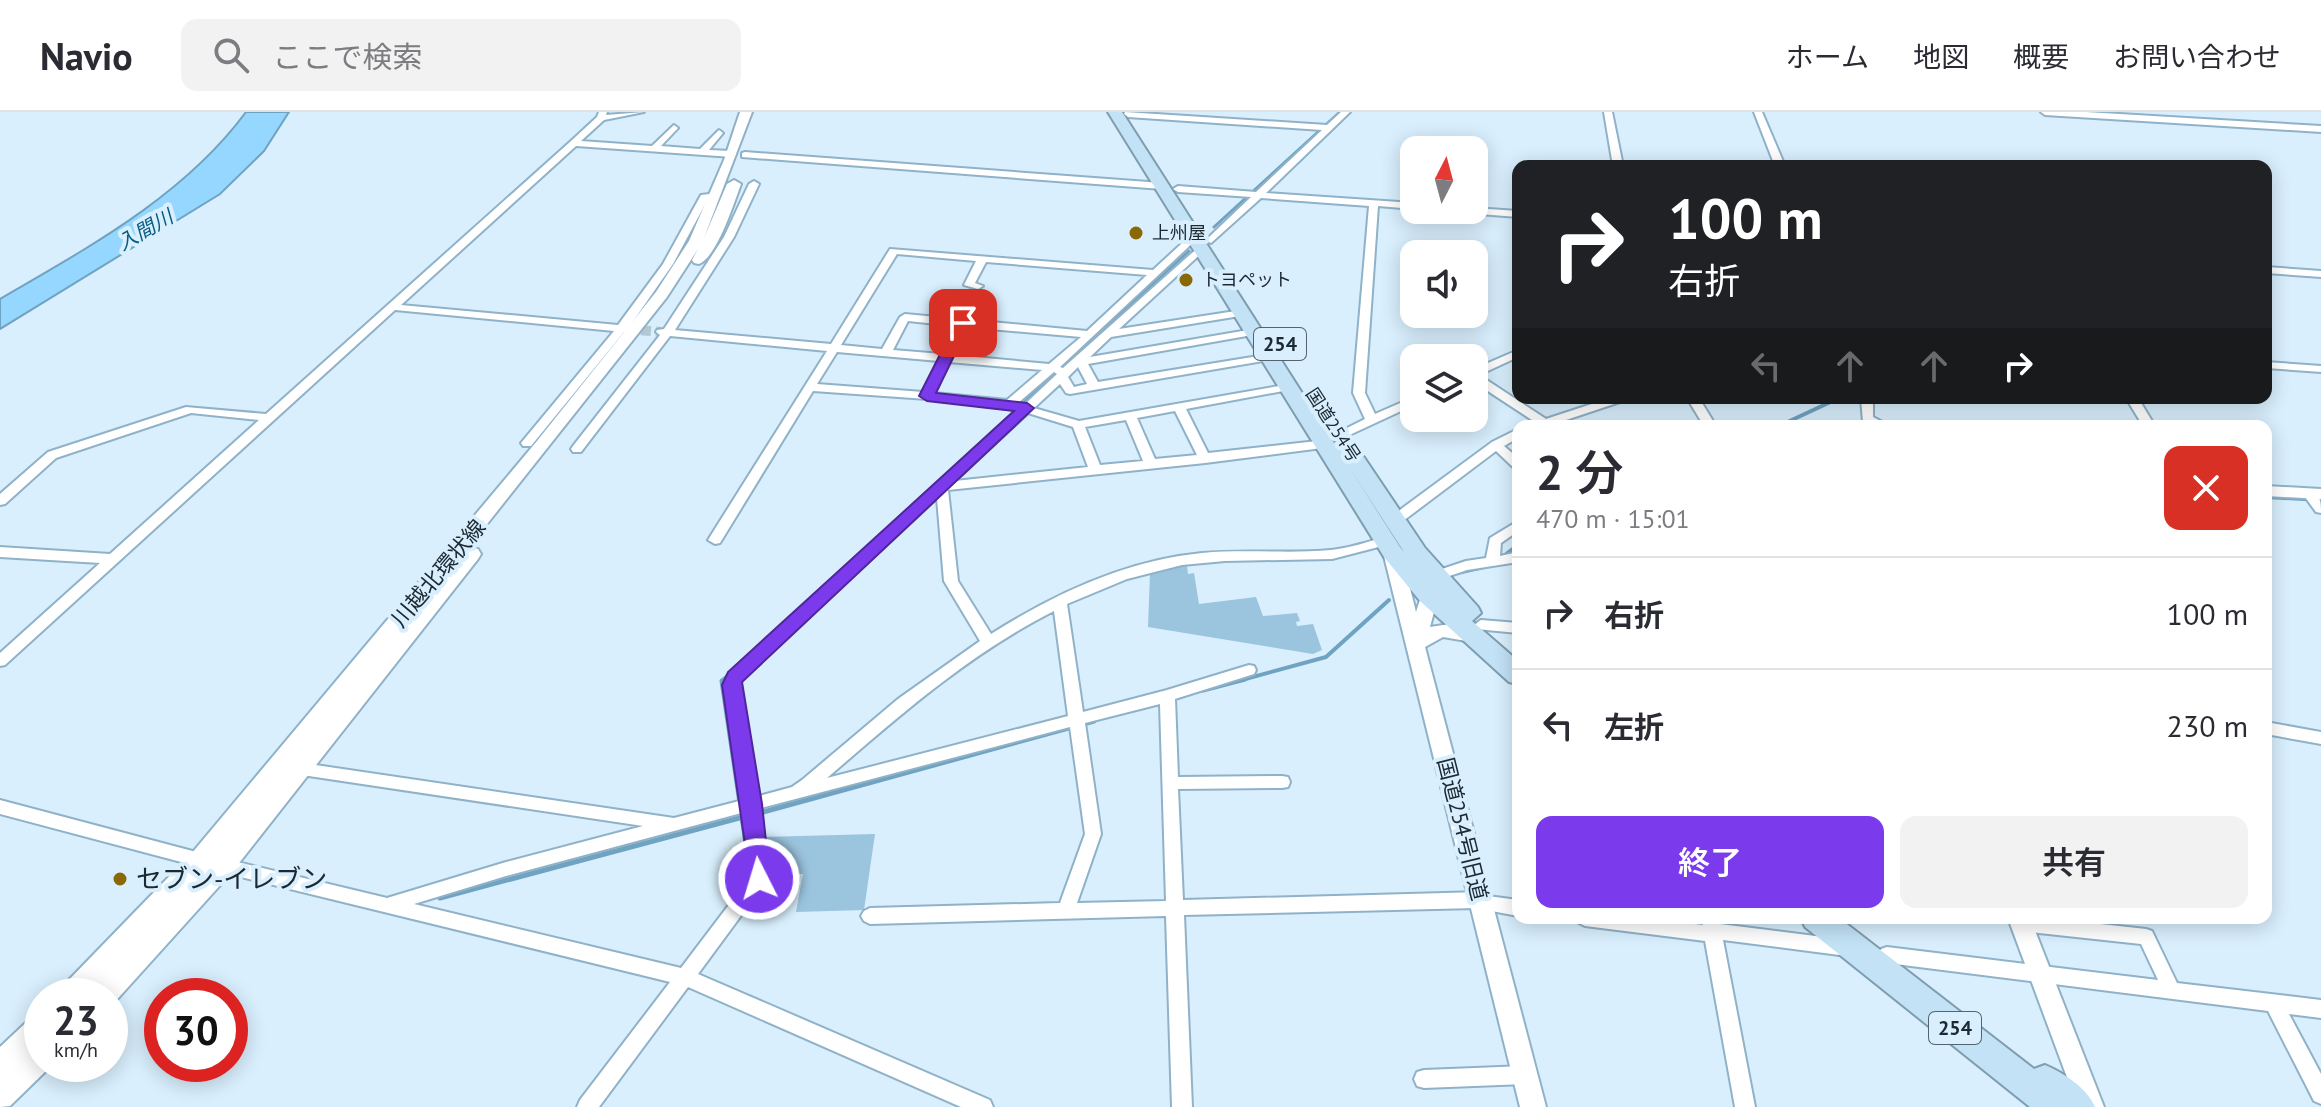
<!DOCTYPE html>
<html lang="ja">
<meta charset="utf-8">
<style>
:root{--surface:#fff;--page:#f2f2f3;--text:#2b2b33;--muted:#7c7c81;--line:#e1e1e2;--accent:#7c3aed}
body{margin:0;font-family:"PT Sans","Noto Sans JP",sans-serif;background:var(--page);color:var(--text);height:100vh;display:flex;flex-direction:column;font-size:30px;white-space:nowrap}
*{box-sizing:border-box;margin:0}
p{font-size:26px;color:var(--muted)}
.icon{flex:none;width:44px;height:44px;fill:none;stroke:currentColor;stroke-width:2;stroke-linecap:round;stroke-linejoin:round}
.map{position:relative;flex:1;overflow:hidden}
.drawer{position:absolute;left:1512px;top:308px;width:760px;height:504px;display:flex;flex-direction:column;background:var(--surface);border-radius:16px;box-shadow:0 4px 20px #0003}
.drawer>*{flex:none}
.banner{position:absolute;left:1512px;top:48px;width:760px;height:244px;border-radius:16px;box-shadow:0 4px 20px #0003;background:#202124;color:#fff;overflow:hidden}
.needle{width:52px;rotate:6deg}
.tools{position:absolute;left:1400px;top:24px;display:grid;gap:16px}
.tools a{display:grid;place-items:center;width:88px;height:88px;border-radius:16px;background:var(--surface);box-shadow:0 4px 20px #0003;font-size:40px}
.speed{position:absolute;left:24px;top:866px;display:flex;gap:16px;font-size:40px;font-weight:700;text-align:center}
.speed>*{display:grid;place-content:center;width:104px;height:104px;border-radius:50%;background:var(--surface);box-shadow:0 4px 20px #0003;line-height:1}
.speed small{font-size:20px;font-weight:400}
.speed .limit{border:12px solid #d22;background:#fff;color:#111}
.pin{position:absolute;display:grid;place-items:center;width:68px;height:68px;color:#fff;margin:-34px;border-radius:16px;box-shadow:0 4px 12px #0006}
.me{position:absolute;width:88px;margin:-44px;rotate:355deg;stroke-linejoin:round;filter:drop-shadow(0 0 6px #0008)}
.turn{display:flex;align-items:center;gap:28px;height:168px;padding:0 24px;font-size:36px}
.turn .icon{width:104px;height:104px;stroke-width:2.5}
.turn b{display:block;font-size:56px;line-height:68px}
.lanes{display:flex;align-items:center;height:76px;padding:0 24px;background:#0003;justify-content:center;gap:40px;direction:ltr}
.lanes .off{opacity:.35}
.round{display:grid;place-items:center;flex:none;width:84px;height:84px;border-radius:16px;background:var(--page)}
.head{display:flex;align-items:center;justify-content:space-between;height:136px;padding:0 24px}
h1{font-size:48px;font-weight:600;line-height:60px}
.action{display:flex;gap:16px;margin-top:auto;padding:16px 24px}
.action a{flex:1;height:92px;border-radius:16px;background:var(--accent);color:#fff;font-size:32px;font-weight:600;line-height:92px;text-align:center}
.action a+a{background:var(--page);color:var(--text)}
ul{padding:0;list-style:none}
li{display:flex;align-items:center;gap:24px;height:112px;padding:0 24px;border-top:2px solid var(--line)}
li div{flex:1}
li b{display:block;font-size:30px}
li em{font-style:normal}
header{display:flex;align-items:center;gap:48px;box-sizing:border-box;height:112px;padding:0 40px;background:var(--surface);border-bottom:2px solid var(--line)}
header strong{font-size:38px}
nav{display:flex;gap:44px;margin-inline-start:auto;font-size:28px}
.search{width:560px;height:72px;background:var(--page);display:flex;align-items:center;gap:20px;box-sizing:border-box;padding:0 28px;border-radius:16px;color:var(--muted);font-size:30px}
.map>svg:first-child{display:block}
.green{fill:#9bc4de}
.water{fill:#95d7ff;stroke:#70a3c2;stroke-width:2}
.lines{fill:none;stroke-linecap:round;stroke-linejoin:round}
.stream-far2{stroke:#70a3c2;stroke-width:3}
.stream-far1{stroke:#70a3c2;stroke-width:4}
.stream{stroke:#70a3c2;stroke-width:5}
.minor-tunnel{stroke:#b3c7d4;stroke-width:10;stroke-dasharray:10 5;stroke-linecap:butt}
.minor-casing{stroke:#8fb2c8;stroke-width:4}
.tertiary-casing{stroke:#8fb2c8;stroke-width:4}
.secondary-casing{stroke:#8fb2c8;stroke-width:4}
.trunk-casing{stroke:#7e9daf;stroke-width:4}
.minor{fill:#fff;fill-rule:evenodd}
.tertiary{fill:#fff;fill-rule:evenodd}
.secondary{fill:#fff;fill-rule:evenodd}
.trunk{fill:#c3e2f6;fill-rule:evenodd}
.route{fill:#7c3aed;stroke:#51269a;stroke-width:2}
.poi-dot{fill:#896806;stroke:#d9effd;stroke-width:3}
.labels{text-anchor:middle;stroke-width:8;stroke-linejoin:round;paint-order:stroke}
.far-poi-label{font-size:18px;fill:#1b2932;stroke:#d9effd;text-anchor:start}
.far-street-label{font-size:18px;fill:#1b2932;stroke:#d9effd}
.far-water-label{font-size:20px;font-style:italic;fill:#065b81;stroke:#d9effd}
.shield{fill:#d9effd;stroke:#54646f;stroke-width:2}
.shield-label{font-size:20px;font-weight:bold;fill:#1b2932}
.street-label{font-size:22px;fill:#1b2932;stroke:#d9effd}
.near-poi-label{font-size:26px;fill:#1b2932;stroke:#d9effd;text-anchor:start}
</style>
<header>
<strong>Navio</strong>
<div class="search"><svg class="icon" aria-label="search" viewBox="0 0 24 24"><circle cx="10" cy="10" r="6"/><path d="M15 15l6 6"/></svg>ここで検索</div>
<nav><a>ホーム</a><a>地図</a><a>概要</a><a>お問い合わせ</a></nav>
</header>
<div class="map">
<svg width="2321" height="995" viewBox="0 0 2321 995">
<rect width="100%" height="100%" fill="#d9effd"/>
<!-- green -->
<path class="green" d="M1187,453L1188,462L1194,461L1199,492L1256,485L1263,504L1297,501L1300,509L1296,510L1297,514L1313,512L1322,538L1313,542L1148,515L1150,461Z
M875,722L864,798L796,800L803,762H765L760,725Z"/>
<!-- water -->
<path class="water" d="M246,0H289L264,39L220,82L0,217V187C89,135 184,84 246,0Z"/>
<g class="lines">
<!-- stream-far2 -->
<path class="stream-far2" d="M1214,115L1340,0
M1073,245L1189,139"/>
<!-- stream-far1 -->
<path class="stream-far1" d="M1779,314L1839,286
M2266,385L2321,388
M1501,446L1518,433
M1457,461L1484,455
M748,545L1076,243
M722,569L733,559
M1238,569L1326,545L1389,488"/>
<!-- stream -->
<path class="stream" d="M725,567L722,569L749,752
M1203,578L1245,567
M760,701L1094,609
M440,786L743,705"/>
<!-- minor-tunnel -->
<path class="minor-tunnel" d="M626,217L661,220"/>
<!-- minor casing -->
<g class="minor-casing">
<path id="minor" d="M599,0H607L606,3L644,0L604,8L581,29L652,34L674,13L678,16L661,34L700,37L719,18L723,21L709,38L732,39L736,42L732,45L576,34L401,193L618,213L663,152L701,83L718,81V85L708,87L673,152L629,215V219L624,220L531,334H523L521,331L614,219L395,198L5,553L0,554V541L100,451L0,445V435L110,442L259,308L191,301L56,346L5,392L0,393V382L48,340L186,295L266,302L571,29L597,5Z
M1125,0L1327,13L1341,0H1350L1266,81L1414,91V97L1378,94L1365,281L1375,302L1414,285V293L1343,326L1339,327L1333,323L1365,307L1353,281L1369,94L1261,86L1211,131L1206,128L1208,126L1251,85L1178,80L1173,77L1178,74L1256,80L1322,18L1128,5L1124,2Z
M1604,0H1612L1623,54H1613Z
M1754,0H1762L1785,54H1775Z
M2041,0H2086L2321,14V20L2045,3Z
M745,40L1162,71L1167,74L1162,77L742,45V41Z
M754,69L759,72L734,125L675,218L831,232L890,137L1153,158L1192,122H1198V126L1060,255L1063,256L1202,132L1207,135L1206,137L1119,217L1242,198L1247,201L1246,203L1111,225L1090,245L1254,217L1259,220L1258,222L1088,252L1098,270L1271,242L1275,243V247L1070,282L1066,281L1060,272L1034,296L1079,309L1290,272L1294,273V277L1186,297L1208,341L1326,328L1332,332L1330,335L1205,351L948,378L958,469L991,522C1054,482 1127,448 1202,441C1245,437 1288,442 1331,438C1350,436 1367,430 1385,425L1390,426L1392,429L1390,432L1332,447L1225,449L1182,453L1127,467L1067,492L1083,600L1167,578L1249,553L1254,554L1256,558L1254,562L1175,587L1178,665L1282,664L1288,665L1290,670L1288,675L1282,676L1178,677L1183,788L1481,780L1488,784L1518,788V804L1476,796L1184,803L1192,995H1172L1166,804L870,812L864,809L861,804L864,799L870,796L1060,791L1085,722L1070,615L761,696L768,767L698,862L990,988L993,995H961L688,875L599,995H577L580,988L670,870L200,755L0,702V688L200,741L387,786L506,750L643,714L302,663L296,661L294,657L296,653L302,651L674,706L743,688L725,580L730,561L1018,298L927,287L813,279L720,431L715,432L708,428L827,239L670,224L581,340H573L571,337L573,334L660,223L656,220L657,218L664,217L724,125L749,72ZM897,142L976,149L964,173L978,177L983,174L975,171L986,150L1147,163L1087,219L905,202L900,205L882,237L841,233ZM908,209L956,214L942,242L893,238ZM967,215L1081,225L1049,252L953,243ZM837,240L939,249L923,280L817,272ZM949,250L1042,258L1007,288L934,281ZM1078,255L1087,272L1074,275L1068,265ZM1054,260L1057,262L1024,293L1018,291ZM1175,299L1197,343L1155,347L1137,306ZM1028,301L1073,315L1088,355L955,369ZM1126,308L1143,349L1100,353L1085,315ZM937,386L944,469L980,529L898,587L802,668L792,675L759,684L739,580L742,567ZM1054,499L1068,604L827,666C899,604 969,542 1054,499ZM1160,592L1166,789L1077,791L1101,722L1085,611ZM745,700L750,765L681,856L414,792L506,764Z
M1474,96L1518,99V105L1466,101L1461,98H1474Z
M2266,155L2321,159V165L2266,161Z
M1518,238V245L1479,263L1546,307L1610,286H1628L1626,288L1548,314H1530L1535,310L1474,270V257Z
M2266,250L2321,254V260L2266,256Z
M1687,286H1699L1716,314H1704Z
M1861,286H1873V305L1890,314H1874L1863,310Z
M2126,286H2138L2155,314H2143Z
M1518,317V326L1504,334L1518,346V357L1514,356L1496,339L1399,412H1389L1387,409L1389,406L1492,330Z
M2309,378C2321,381 2321,391 2321,401L2316,400L2303,382Z
M1518,409V419L1501,431L1500,444L1518,440V450L1467,458L1435,469L1430,467L1428,464L1430,461L1466,449L1486,446L1490,426Z
M1481,508L1518,511V521L1476,517L1474,513Z
M2266,610L2321,620V632L2266,622Z
M1576,806H1647L1703,813L1701,806H1719L1720,812L1847,828L1853,830L1856,836L1853,842L1847,844L1723,828L1755,995H1735L1705,829L1585,814L1579,811Z
M2015,806H2046L2146,817L2152,819L2177,871L2321,888V906L2289,902L2321,962V992L2314,989L2268,899L1887,851L1881,849L1878,843L1881,837L1887,835L2158,868L2141,832L2021,819L2015,816L2012,811Z
M1525,954L1532,956L1535,963L1532,970L1525,972L1424,976L1417,974L1414,967L1417,960L1424,958Z"/>
</g>
<!-- tertiary casing -->
<g class="tertiary-casing">
<path id="tertiary" d="M2266,374L2321,377V387L2266,384Z
M1392,434L1401,440L1416,500L1427,466H1439L1442,470L1430,515L1450,512L1478,518L1481,523L1472,530L1443,525L1425,535L1546,995H1520L1383,440Z
M2008,806H2030L2104,995H2078Z"/>
</g>
<!-- secondary casing -->
<g class="secondary-casing">
<path id="secondary" d="M740,0H752L704,126L727,72L734,68L741,72C734,91 717,145 699,152L694,151L692,148L698,137L667,185L468,436L478,437L481,442L478,447L232,760L112,893H110V884H90L91,881L88,884H58L62,875L192,741L537,329L656,180L689,129L724,48Z
M42,900V952L52,953L10,994L0,995V935L33,904Z"/>
</g>
<!-- trunk casing -->
<g class="trunk-casing">
<path id="trunk" d="M1108,0H1122L1334,331L1344,325L1351,326L1425,436L1478,495L1481,501L1472,509L1518,549V572L1509,570L1420,489L1384,445ZM1349,355L1404,440L1400,435Z
M1801,806H1839L2034,957L2045,953C2064,961 2087,976 2095,995H2030L1805,815Z"/>
</g>
<!-- minor -->
<use href="#minor" class="minor"/>
<!-- tertiary -->
<use href="#tertiary" class="tertiary"/>
<!-- secondary -->
<use href="#secondary" class="secondary"/>
<!-- trunk -->
<use href="#trunk" class="trunk"/>
</g>
<!-- route -->
<path class="route" d="M963,206L970,211L936,281L1027,291L1034,296L742,570L762,692L770,767L767,774L759,776L751,774L722,573L728,560L1014,299L927,289L919,284L956,211Z"/>
<!-- markers -->
<g class="poi-dot">
<circle cx="1136" cy="121" r="8"/>
<circle cx="1186" cy="168" r="8"/>
<circle cx="120" cy="767" r="8"/>
</g>
<g class="labels">
<!-- far-poi labels -->
<g class="far-poi-label">
<text x="1152" y="127">上州屋</text>
<text x="1202" y="174">トヨペット</text>
</g>
<!-- far-street labels -->
<g class="far-street-label">
<text transform="translate(1333 313) rotate(57)" y="6">国道254号</text>
</g>
<!-- far-water labels -->
<g class="far-water-label">
<text transform="translate(145 118) rotate(-30)" y="7">入間川</text>
</g>
<!-- shield labels -->
<g class="shield">
<rect x="1254" y="216" width="52" height="32" rx="6"/>
<rect x="1929" y="900" width="52" height="32" rx="6"/>
</g>
<g class="shield-label">
<text x="1280" y="239">254</text>
<text x="1955" y="923">254</text>
</g>
<!-- street labels -->
<g class="street-label">
<text transform="translate(438 461) rotate(-50)" y="8">川越北環状線</text>
<text transform="translate(1463 717) rotate(76)" y="8">国道254号旧道</text>
</g>
<!-- near-poi labels -->
<g class="near-poi-label">
<text x="136" y="776">セブン-イレブン</text>
</g>
</g>
</svg>
<div class="tools">
<a><svg class="needle" viewBox="-14 -14 28 28"><path d="M0-13l5 13h-10z" fill="#e53935"/><path d="M0 13l5-13h-10z" fill="#7c7c81"/></svg></a>
<a><svg class="icon" aria-label="sound" viewBox="0 0 24 24"><path d="M4 9h4l5-4v14l-5-4H4zM17 9q2 3 0 6"/></svg></a>
<a><svg class="icon" aria-label="layers" viewBox="0 0 24 24"><path d="M12 4l9 5-9 5-9-5zM3 14l9 5 9-5"/></svg></a>
</div>
<div class="speed"><div>23<small>km/h</small></div><div class="limit">30</div></div>
<div class="pin" style="left:963px;top:211px;background:#d93025"><svg class="icon" aria-label="arrive" viewBox="0 0 24 24"><path d="M6 21V4h12l-3 4 3 4H6"/></svg></div>
<svg class="me" style="left:759px;top:767px" viewBox="-20 -20 40 40"><circle r="17" fill="#7c3aed" stroke="#fff" stroke-width="3"/><path d="M0-11L8 9 0 5-8 9z" fill="#fff"/></svg>
<div class="banner">
<div class="turn"><svg class="icon" aria-label="right" viewBox="0 0 24 24"><path d="M7 20v-9h11M14 6l5 5-5 5"/></svg><div><b>100 m</b>右折</div></div>
<div class="lanes"><svg class="icon off" aria-label="left" viewBox="0 0 24 24"><path d="M17 20v-9H6M10 6l-5 5 5 5"/></svg><svg class="icon off" aria-label="ahead" viewBox="0 0 24 24"><path d="M12 20V5M6 11l6-6 6 6"/></svg><svg class="icon off" aria-label="ahead" viewBox="0 0 24 24"><path d="M12 20V5M6 11l6-6 6 6"/></svg><svg class="icon" aria-label="right" viewBox="0 0 24 24"><path d="M7 20v-9h11M14 6l5 5-5 5"/></svg></div>
</div>
<section class="drawer">
<div class="head"><div><h1>2 分</h1><p>470 m · 15:01</p></div><a class="round" style="background:#d93025;color:#fff"><svg class="icon" aria-label="close" viewBox="0 0 24 24"><path d="M6 6l12 12M18 6L6 18"/></svg></a></div>
<ul>
<li><svg class="icon" aria-label="right" viewBox="0 0 24 24"><path d="M7 20v-9h11M14 6l5 5-5 5"/></svg><div><b>右折</b></div><em>100 m</em></li>
<li><svg class="icon" aria-label="left" viewBox="0 0 24 24"><path d="M17 20v-9H6M10 6l-5 5 5 5"/></svg><div><b>左折</b></div><em>230 m</em></li>
</ul>
<div class="action"><a>終了</a><a>共有</a></div>
</section>
</div>
